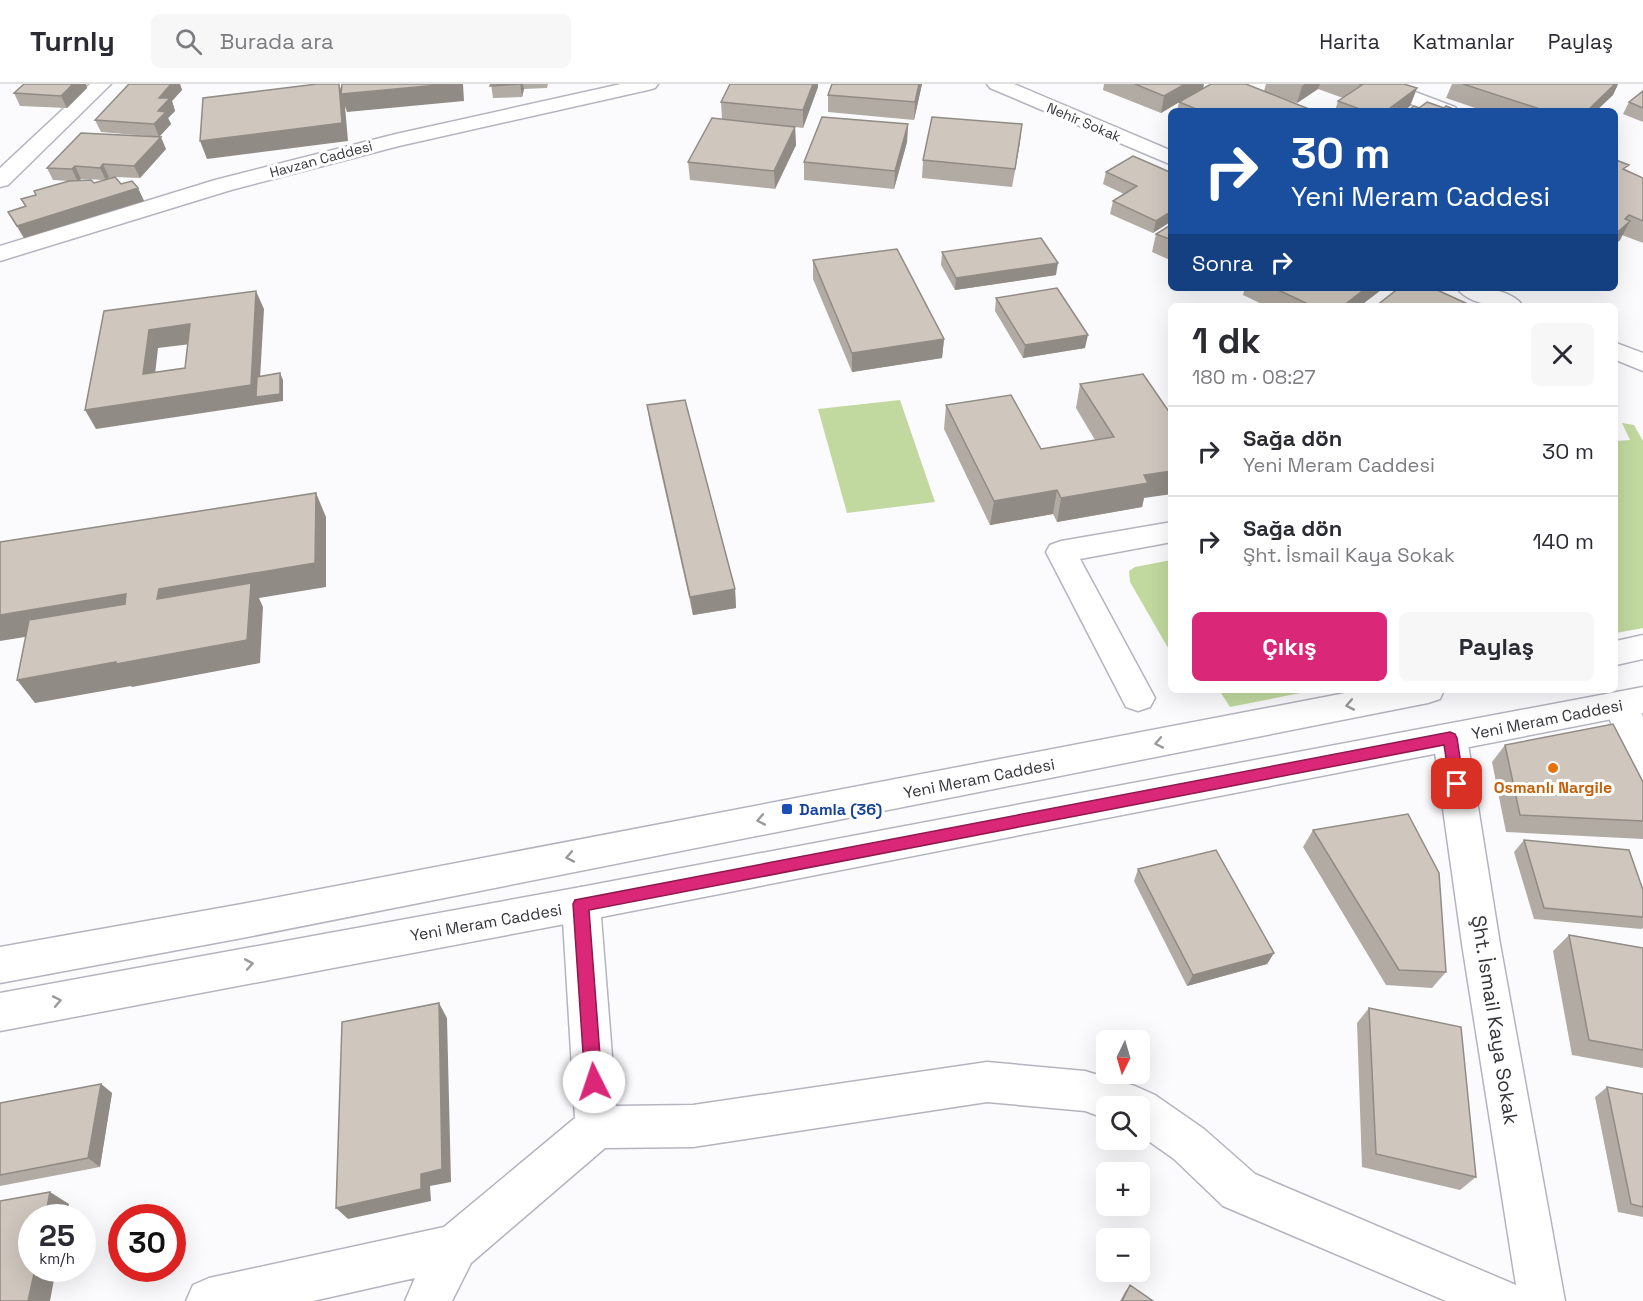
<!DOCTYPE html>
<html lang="tr">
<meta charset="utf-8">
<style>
:root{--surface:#fff;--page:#f7f7f7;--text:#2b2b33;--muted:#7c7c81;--line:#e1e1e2;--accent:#db2777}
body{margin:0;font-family:"Space Grotesk",sans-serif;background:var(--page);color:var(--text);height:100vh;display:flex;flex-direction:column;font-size:22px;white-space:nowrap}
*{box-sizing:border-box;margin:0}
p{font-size:20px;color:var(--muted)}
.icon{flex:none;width:33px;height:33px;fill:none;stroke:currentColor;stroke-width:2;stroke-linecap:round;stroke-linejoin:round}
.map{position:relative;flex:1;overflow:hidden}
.drawer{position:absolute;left:1168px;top:219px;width:450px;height:390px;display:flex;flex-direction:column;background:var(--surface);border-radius:9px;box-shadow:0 6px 24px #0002}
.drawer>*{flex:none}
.hud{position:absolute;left:1168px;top:24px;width:450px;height:183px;border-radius:9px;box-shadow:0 6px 24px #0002;background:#1a4fa0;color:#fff;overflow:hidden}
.needle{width:39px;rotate:185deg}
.controls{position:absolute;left:1096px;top:946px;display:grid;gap:12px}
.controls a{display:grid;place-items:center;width:54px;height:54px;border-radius:9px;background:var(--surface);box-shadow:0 6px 24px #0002;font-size:30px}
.speed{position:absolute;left:18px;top:1120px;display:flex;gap:12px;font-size:30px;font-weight:700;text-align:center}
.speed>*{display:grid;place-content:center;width:78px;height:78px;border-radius:50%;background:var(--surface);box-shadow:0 6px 24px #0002;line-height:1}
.speed small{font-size:15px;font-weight:400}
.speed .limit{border:9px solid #d22;background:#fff;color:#111}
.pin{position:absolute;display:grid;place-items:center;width:51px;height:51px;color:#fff;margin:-26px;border-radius:12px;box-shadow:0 3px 9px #0006}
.me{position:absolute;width:66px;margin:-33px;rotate:356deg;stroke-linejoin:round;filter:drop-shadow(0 0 4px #0008)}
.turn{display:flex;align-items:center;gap:21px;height:126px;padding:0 24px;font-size:27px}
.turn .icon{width:78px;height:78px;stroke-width:2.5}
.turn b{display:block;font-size:42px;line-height:51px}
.then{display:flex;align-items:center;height:57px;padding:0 24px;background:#0003;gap:12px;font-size:22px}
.round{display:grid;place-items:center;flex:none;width:63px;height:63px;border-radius:9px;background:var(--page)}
.overview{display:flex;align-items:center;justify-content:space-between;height:102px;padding:0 24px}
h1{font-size:36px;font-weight:800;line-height:45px}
.button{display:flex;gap:12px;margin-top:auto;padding:12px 24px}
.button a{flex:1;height:69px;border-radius:9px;background:var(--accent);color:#fff;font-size:24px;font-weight:800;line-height:69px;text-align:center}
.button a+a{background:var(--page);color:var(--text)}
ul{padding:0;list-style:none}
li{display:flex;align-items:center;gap:18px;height:90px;padding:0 24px;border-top:2px solid var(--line)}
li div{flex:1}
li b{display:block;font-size:22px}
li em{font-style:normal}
header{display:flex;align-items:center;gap:36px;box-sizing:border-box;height:84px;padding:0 30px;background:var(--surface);border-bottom:2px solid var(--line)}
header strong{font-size:28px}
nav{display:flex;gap:33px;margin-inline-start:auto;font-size:21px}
.search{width:420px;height:54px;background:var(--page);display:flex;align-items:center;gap:15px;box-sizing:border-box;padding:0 21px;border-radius:9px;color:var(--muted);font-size:22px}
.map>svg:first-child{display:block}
.green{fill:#c1d99f}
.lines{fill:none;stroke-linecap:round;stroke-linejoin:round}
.street-casing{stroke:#b3b4bf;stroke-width:3}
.secondary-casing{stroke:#b3b4bf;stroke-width:3}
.street{fill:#fff;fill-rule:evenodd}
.secondary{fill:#fff;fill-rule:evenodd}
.wall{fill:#b2aba3;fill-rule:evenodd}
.shaded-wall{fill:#918b85}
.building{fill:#cfc7be;stroke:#918b85;stroke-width:1.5;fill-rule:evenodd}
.oneway{stroke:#9a9a9c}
.route{fill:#db2777;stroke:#8e194d;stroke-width:1.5}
.food-dot{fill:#e8710a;stroke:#fff;stroke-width:2}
.transit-dot{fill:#1a4fb4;stroke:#fff;stroke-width:2}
.labels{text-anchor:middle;stroke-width:6;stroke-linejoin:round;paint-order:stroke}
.far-street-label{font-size:14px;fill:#343439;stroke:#fff}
.street-label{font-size:16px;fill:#343439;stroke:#fff}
.food-label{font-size:16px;font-weight:bold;fill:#c56008;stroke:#fff}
.transit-label{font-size:16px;font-weight:bold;fill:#164399;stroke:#fff;text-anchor:start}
.near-street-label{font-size:20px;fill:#343439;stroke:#fff}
</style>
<header>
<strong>Turnly</strong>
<div class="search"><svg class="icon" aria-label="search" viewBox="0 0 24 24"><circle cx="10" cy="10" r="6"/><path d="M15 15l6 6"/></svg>Burada ara</div>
<nav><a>Harita</a><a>Katmanlar</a><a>Paylaş</a></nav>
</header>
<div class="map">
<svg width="1643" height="1217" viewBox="0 0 1643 1217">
<rect width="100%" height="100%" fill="#fbfbfe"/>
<!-- green -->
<path class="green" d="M900,316L935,418L847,429L818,325Z
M1622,339L1634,341L1643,357V544L1616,549V357L1630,356Z
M1171,476H1172L1171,569L1130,498L1129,487L1135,483Z
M1219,606H1316L1230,623Z"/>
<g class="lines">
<!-- street casing -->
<g class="street-casing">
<path id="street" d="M90,0H111L8,101L0,103V84Z
M987,0H1014L1172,67V81L990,4Z
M1366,0H1394L1455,23L1458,27H1429L1369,4Z
M1457,204C1477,204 1510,203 1523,222C1503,222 1470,223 1457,204Z
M1616,259L1643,269V287L1616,276Z
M1172,438V458L1080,475L1155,614L1150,623L1138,627L1126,623L1046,468L1050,461L1061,457Z
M1623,608L1635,612L1643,633V708L1631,704L1626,694L1606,621L1611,612Z
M1450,640L1462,644L1467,654L1500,860L1565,1217H1446L1223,1122L1174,1075L1140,1051V1023H1107V1035L1085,1027L987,1018L693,1063L605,1064L471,1179L452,1217H405L415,1194L313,1217H186L193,1201L209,1194L444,1143L575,1034L562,820L568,808L581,803L594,808L600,820L616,1022L693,1021L987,978L1085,987L1135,1002L1155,1011L1204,1045L1255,1090L1516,1201L1462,860L1433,654L1438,644Z"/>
</g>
<!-- secondary casing -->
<g class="secondary-casing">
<path id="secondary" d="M621,0H658L655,4L648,6L399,62L231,106L0,177V162L215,96L396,50Z
M1643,551V575L1616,581V557Z
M1643,603V629L581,837L0,947V909L581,803Z
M1361,606H1444L1440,615L1428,619L242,854L0,899V863L242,820Z"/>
</g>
<!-- street -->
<use href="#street" class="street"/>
<!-- secondary -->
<use href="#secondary" class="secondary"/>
</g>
<!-- wall -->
<path class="wall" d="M24,0H86L87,4L67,24L20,22L14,9Z
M129,0H180L182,6L172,17L175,27L168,34L171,40L159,53L101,48L95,36Z
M491,0H548L547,4L524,5L522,13L493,14Z
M922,0L914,36L828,28V11Z
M1104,0H1204L1203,4L1264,7L1266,0H1404L1417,4L1410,22L1404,27H1335L1338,17L1343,14L1318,5L1297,19L1272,11L1314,27H1177L1179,18L1161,29L1103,6Z
M1452,0H1618L1613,11L1596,27H1484L1446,14Z
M818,3L803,44L795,43L796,61L775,105L690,96L688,78L722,35L721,18Z
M1643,7V38L1623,30L1629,18Z
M908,40L907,58L894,105L804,96V78Z
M1020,58L1012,103L922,94L923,76Z
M166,65L140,94L115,93L121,100L138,104L144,117L24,154L8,128L25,123L21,115L36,111L68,97L53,96L47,84ZM81,95L105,96L94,99L79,96Z
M1616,76L1626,86L1643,94V159L1622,151L1620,156L1616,160Z
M1106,88L1172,89L1153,149L1110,130L1113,117L1124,110L1103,100Z
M1172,140V177L1152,168L1156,150Z
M942,168L1056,191L955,206L941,181Z
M813,176L944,255L942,274L852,288L813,195Z
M1245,204H1382L1381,206L1360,222H1266L1243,211Z
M996,214L1085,264L1023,274L995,227Z
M1143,290L1144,414L1142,423L1057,438L1053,430L990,441L944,345L946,321L1041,365L1095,356L1076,324L1080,300Z
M647,321L735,505L736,524L693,531L650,340Z
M1505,661L1643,698V755L1506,748L1492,678Z
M1313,746L1446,888L1432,904L1386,901L1303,763Z
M1524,756L1643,806V844L1641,845L1534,835L1514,768Z
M1138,785L1274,869L1267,880L1187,902L1134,797Z
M1569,851L1643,864V984L1572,971L1553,867Z
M1369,924L1476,1093L1460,1106L1362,1083L1357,939Z
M101,1000L112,1009L100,1083L0,1102V1019Z
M1607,1003L1643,1010V1133L1618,1128L1595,1013Z
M1130,1201L1153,1217H1120L1125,1208Z"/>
<!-- shaded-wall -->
<path class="shaded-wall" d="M73,0H86L87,4L67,24L61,12Z
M171,0H180L182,6L172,17L175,27L168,34L171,40L159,53L154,40L159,14Z
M339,0L343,10L449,0H463L464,17L347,28L345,22L348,57L207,75L200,57Z
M520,0H523L524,5L522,13Z
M813,0H818V3L803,44V26Z
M919,0H922L914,36L915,18Z
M1185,0H1204L1203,4L1161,29L1164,12Z
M1305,0H1320L1318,5L1297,19L1302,2Z
M1615,0H1618L1613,11L1596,27H1587Z
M1417,4L1410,22L1404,27H1386Z
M908,40L907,58L894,105L895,87Z
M1022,40L1020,58L1012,103L1015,85Z
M795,43L796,61L775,105L774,87Z
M161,53L166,65L140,94L134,82Z
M103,80L109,93L106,96L100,84Z
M75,82L81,95L78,98L72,85Z
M138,104L144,117L24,154L17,142Z
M1172,127V137L1153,149L1156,137Z
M1629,131L1621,145L1630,137L1620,156L1616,160V153L1625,135Z
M1058,179L1056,191L955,206L956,194Z
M1366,204H1382L1381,206L1360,222H1343Z
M256,207L264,225L259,313L280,289L283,296V317L96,345L85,326L251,301Z
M190,240L199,259L158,264L153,309L143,290L149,246Z
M1088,251L1085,264L1023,274L1025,261Z
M944,255L942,274L852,288V269Z
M1172,387V410L1144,414L1142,423L1057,438L1061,414L1144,391Z
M1057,406L1053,430L990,441L994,417Z
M316,409L326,433V503L259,514L263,523L260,579L132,603L131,602L35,619L17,596L157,515L159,505Z
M735,505L736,524L693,531L690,513Z
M126,510L142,534L0,557V531Z
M1274,869L1267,880L1187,902L1193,891Z
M439,919L447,934L451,1098L430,1102L431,1117L348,1135L336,1124L421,1090Z
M101,1000L112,1009L100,1083L88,1074Z
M50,1108L69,1120L66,1134H45Z
M35,1185H56L50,1217H28Z"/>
<!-- building -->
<path class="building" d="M24,0H73L61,12L14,9Z
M129,0H171L159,14H170L158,27L166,28L154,40L95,36Z
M317,0H339L342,39L200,57L203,14Z
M342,0H449L341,10Z
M491,0H520L490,2Z
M730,0H813L803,26L721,18Z
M832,0H919L915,18L828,11Z
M1135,0H1185L1164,12Z
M1211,0H1246L1314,27H1201L1179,18Z
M1359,0H1404L1417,4L1386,27H1365L1338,17L1362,1Z
M1463,0H1615L1587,27H1546Z
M1643,7V24L1629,18Z
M1427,18L1444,24L1446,22L1458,27H1407L1414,22L1419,24Z
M822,33L908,40L895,87L804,78Z
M932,33L1022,40L1015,85L923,76Z
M712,34L795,43L774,87L688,78Z
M81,49L161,53L134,82L103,80L100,84L75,82L72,85L47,84Z
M1133,72L1172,89V127L1156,137L1113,117L1137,102L1106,88Z
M1616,76L1629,81L1623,85L1643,94V137L1629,131L1625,135L1630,137L1619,147L1616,146Z
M115,93L121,100L132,97L138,104L17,142L8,128L26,122L21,115L36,111L34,107L69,97L91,96L94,99Z
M1172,140V156L1156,150Z
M1041,154L1058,179L956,194L942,168Z
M897,165L944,255L852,269L813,176Z
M1057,204L1088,251L1025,261L996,214Z
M1274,204H1366L1343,222H1312Z
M1399,204H1433L1472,222H1376Z
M256,207L251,301L85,326L104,227ZM190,240L185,284L143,290L149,246Z
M280,289V310L256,313L257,293Z
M1143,290L1172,332V387L1144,391L1148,399L1061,414L1057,406L994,417L946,321L1011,311L1041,365L1114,353L1080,300Z
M685,316L735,505L690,513L647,321Z
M316,409L315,479L159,505L157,515L251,499L247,556L116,580V578L17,596L29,536L125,520L126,510L0,531V458Z
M1613,640L1643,698V737L1520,731L1505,661Z
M1408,730L1439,789L1446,888L1399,886L1313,746Z
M1524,756L1629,766L1643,806V833L1544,824Z
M1216,766L1274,869L1193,891L1138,785Z
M1569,851L1643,864V966L1589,956Z
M439,919L442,1085L421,1090V1105L336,1124L342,938Z
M1369,924L1461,943L1476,1093L1376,1070Z
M101,1000L88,1074L0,1091V1019Z
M1607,1003L1643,1010V1123L1631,1120Z
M50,1108L45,1134H32V1185H35L28,1217H0V1117Z
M1130,1201L1153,1217H1122Z"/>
<!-- one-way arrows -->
<defs><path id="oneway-chevron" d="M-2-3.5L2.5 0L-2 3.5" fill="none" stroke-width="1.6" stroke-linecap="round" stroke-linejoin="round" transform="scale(1.5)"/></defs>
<g class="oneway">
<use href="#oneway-chevron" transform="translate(1350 621) rotate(169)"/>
<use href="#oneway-chevron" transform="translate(1159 659) rotate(169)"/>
<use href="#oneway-chevron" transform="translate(761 736) rotate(169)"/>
<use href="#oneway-chevron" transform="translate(570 773) rotate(169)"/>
<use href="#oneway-chevron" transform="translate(249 880) rotate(-10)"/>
<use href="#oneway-chevron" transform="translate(57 917) rotate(-11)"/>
</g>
<!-- route -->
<path class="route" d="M1450,648L1455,650L1457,654L1464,700L1462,704H1452L1450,700L1444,661L589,826L602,998L600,1004L594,1007L588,1004L585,998L573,820L575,816Z"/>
<!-- markers -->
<circle class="food-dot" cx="1553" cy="684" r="6"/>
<rect class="transit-dot" x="781" y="719" width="12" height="12" rx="3"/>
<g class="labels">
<!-- far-street labels -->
<g class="far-street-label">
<text transform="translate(1084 38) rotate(23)" y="5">Nehir Sokak</text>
<text transform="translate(321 75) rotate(-15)" y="5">Havzan Caddesi</text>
</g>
<!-- street labels -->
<g class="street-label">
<text transform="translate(1547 635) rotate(-11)" y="6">Yeni Meram Caddesi</text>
<text transform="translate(979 694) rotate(-11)" y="6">Yeni Meram Caddesi</text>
<text transform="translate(486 838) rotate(-10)" y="6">Yeni Meram Caddesi</text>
</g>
<!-- food labels -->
<g class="food-label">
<text x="1553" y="709">Osmanlı Nargile</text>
</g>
<!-- transit labels -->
<g class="transit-label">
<text x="799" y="731">Damla (36)</text>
</g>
<!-- near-street labels -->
<g class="near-street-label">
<text transform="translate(1495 936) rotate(81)" y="7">Şht. İsmail Kaya Sokak</text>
</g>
</g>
</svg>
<div class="controls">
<a><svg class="needle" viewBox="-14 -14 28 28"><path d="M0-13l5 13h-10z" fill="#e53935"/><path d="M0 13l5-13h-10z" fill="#7c7c81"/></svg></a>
<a><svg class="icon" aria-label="search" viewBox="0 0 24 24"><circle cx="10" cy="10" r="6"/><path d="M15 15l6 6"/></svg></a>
<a>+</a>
<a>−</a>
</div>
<div class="speed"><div>25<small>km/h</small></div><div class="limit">30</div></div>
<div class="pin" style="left:1457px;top:700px;background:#d93025"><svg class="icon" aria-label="arrive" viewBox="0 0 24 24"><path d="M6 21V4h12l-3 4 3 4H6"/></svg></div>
<svg class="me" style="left:594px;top:998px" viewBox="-20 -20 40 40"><circle r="19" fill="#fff"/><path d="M0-13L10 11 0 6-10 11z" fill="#db2777"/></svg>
<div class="hud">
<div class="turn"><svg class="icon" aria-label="right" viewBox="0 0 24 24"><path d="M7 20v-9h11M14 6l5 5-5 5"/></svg><div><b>30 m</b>Yeni Meram Caddesi</div></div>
<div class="then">Sonra<svg class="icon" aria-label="right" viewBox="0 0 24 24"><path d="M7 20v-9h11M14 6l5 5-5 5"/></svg></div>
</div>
<section class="drawer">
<div class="overview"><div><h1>1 dk</h1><p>180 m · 08:27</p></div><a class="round"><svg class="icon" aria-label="close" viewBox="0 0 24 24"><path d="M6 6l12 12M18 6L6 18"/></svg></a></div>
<ul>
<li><svg class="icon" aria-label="right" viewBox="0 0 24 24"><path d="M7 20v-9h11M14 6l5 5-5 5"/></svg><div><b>Sağa dön</b><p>Yeni Meram Caddesi</p></div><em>30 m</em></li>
<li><svg class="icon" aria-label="right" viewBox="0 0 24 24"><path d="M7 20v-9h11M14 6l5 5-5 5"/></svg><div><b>Sağa dön</b><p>Şht. İsmail Kaya Sokak</p></div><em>140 m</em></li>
</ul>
<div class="button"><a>Çıkış</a><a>Paylaş</a></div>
</section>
</div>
